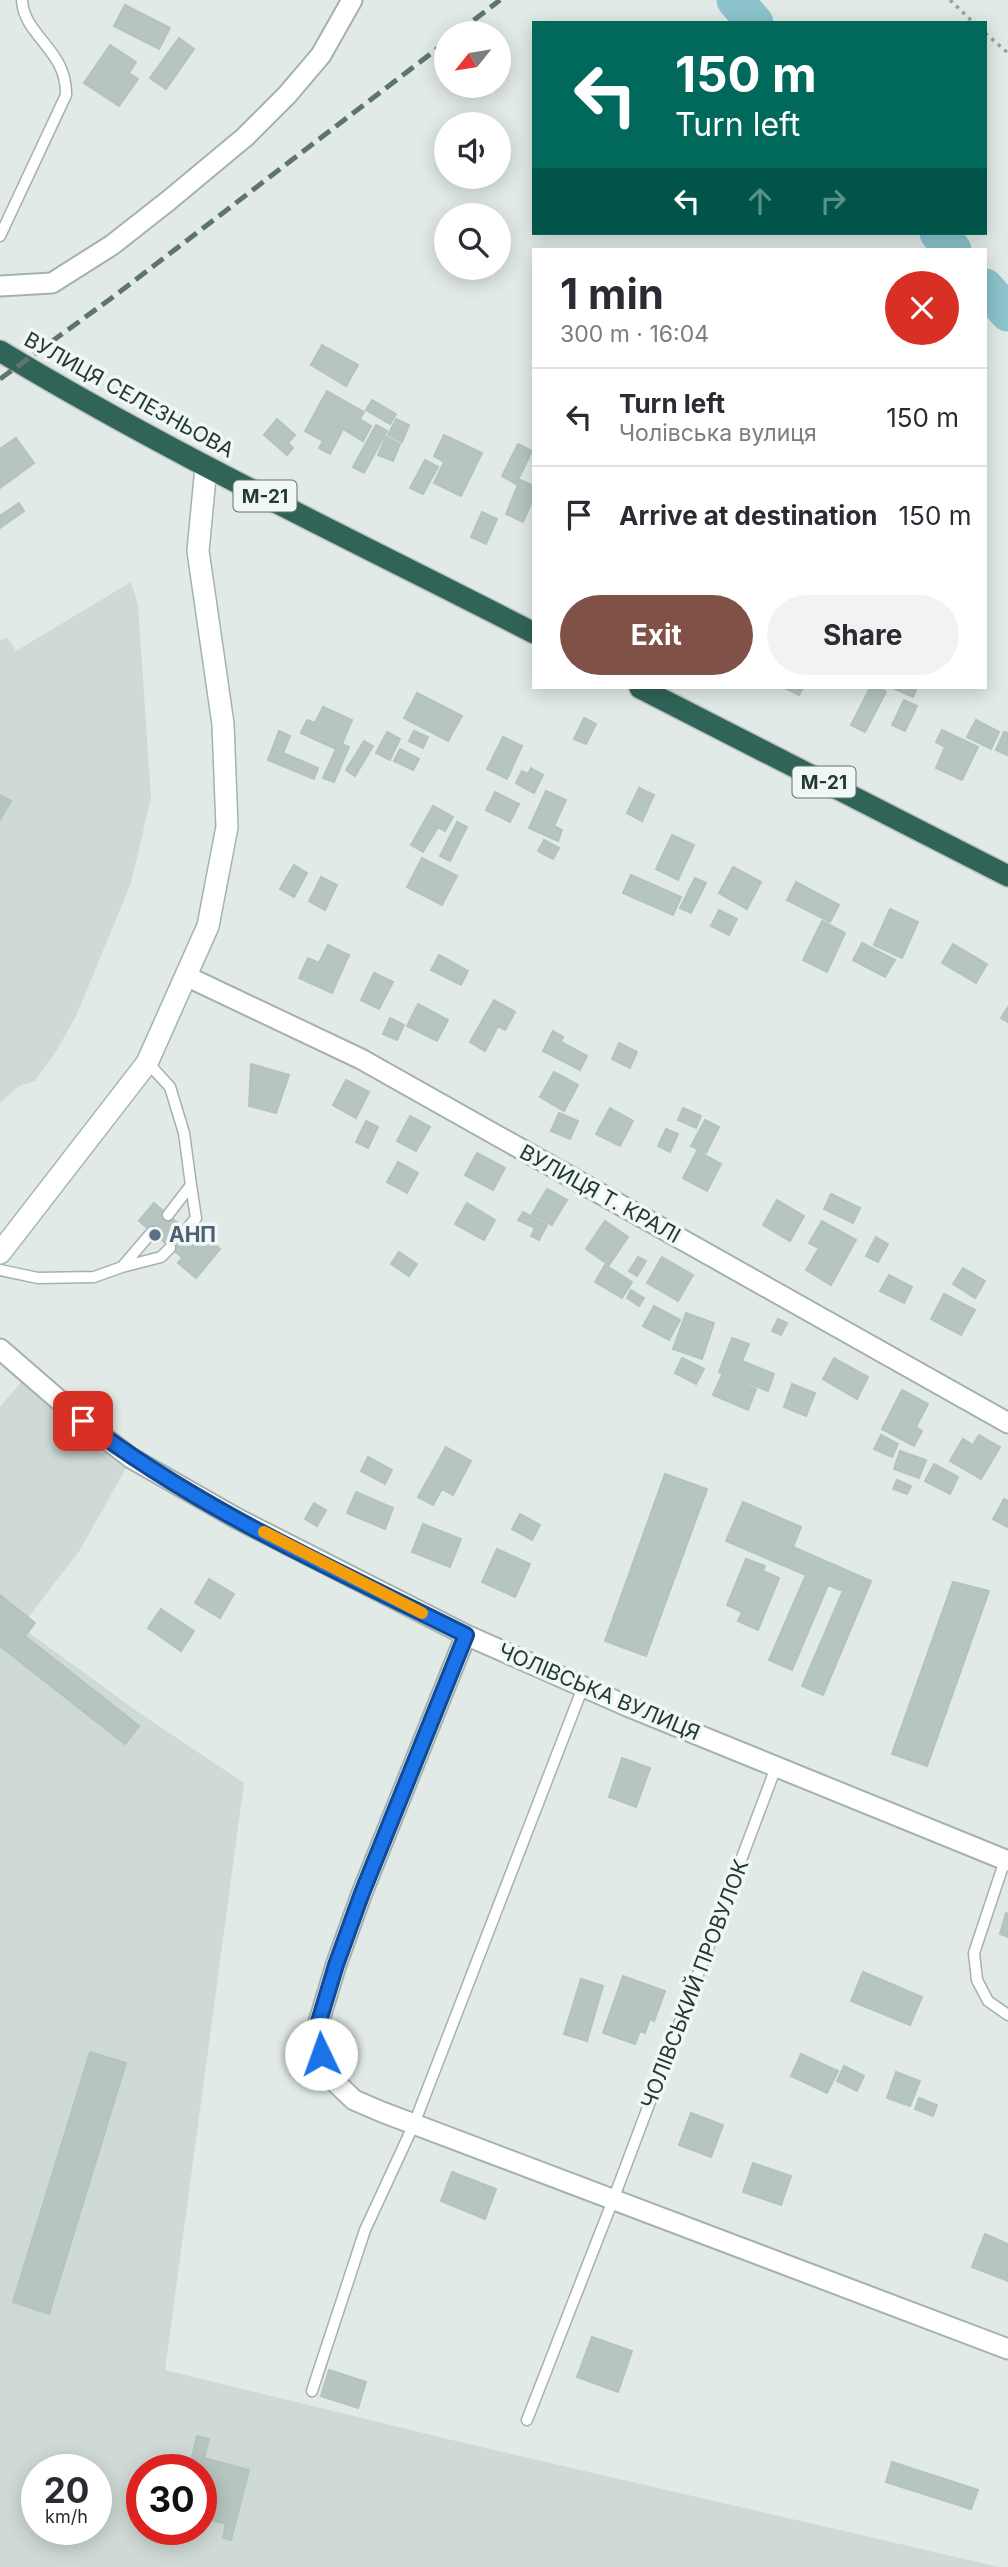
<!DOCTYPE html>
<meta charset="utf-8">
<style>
:root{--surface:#fff;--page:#f2f2f3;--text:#2b2b33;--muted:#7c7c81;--line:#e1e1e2;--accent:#805147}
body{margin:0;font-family:Inter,sans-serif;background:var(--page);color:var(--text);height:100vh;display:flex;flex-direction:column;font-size:26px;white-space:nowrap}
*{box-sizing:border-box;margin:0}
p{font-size:23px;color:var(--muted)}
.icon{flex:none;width:38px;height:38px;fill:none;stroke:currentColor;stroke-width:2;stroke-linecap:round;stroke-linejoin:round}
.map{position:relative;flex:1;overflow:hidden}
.side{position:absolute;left:532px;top:248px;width:455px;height:441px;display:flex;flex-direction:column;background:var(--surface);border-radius:0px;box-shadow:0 4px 18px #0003}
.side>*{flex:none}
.banner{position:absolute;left:532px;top:21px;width:455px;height:214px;border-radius:0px;box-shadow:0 4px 18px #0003;background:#00695c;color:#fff;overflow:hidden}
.needle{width:46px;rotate:240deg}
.buttons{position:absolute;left:434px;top:21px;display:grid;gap:14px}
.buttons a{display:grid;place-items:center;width:77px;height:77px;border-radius:50%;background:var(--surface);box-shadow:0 4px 18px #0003;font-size:35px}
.speed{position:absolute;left:21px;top:2454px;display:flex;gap:14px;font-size:35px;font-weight:700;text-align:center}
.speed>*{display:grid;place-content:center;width:91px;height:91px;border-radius:50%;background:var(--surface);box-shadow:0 4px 18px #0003;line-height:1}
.speed small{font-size:18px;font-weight:400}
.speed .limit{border:10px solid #d22;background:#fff;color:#111}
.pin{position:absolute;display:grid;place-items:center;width:60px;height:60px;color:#fff;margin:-30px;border-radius:14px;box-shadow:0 4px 10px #0006}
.me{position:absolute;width:77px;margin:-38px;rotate:357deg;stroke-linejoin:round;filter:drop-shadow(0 0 5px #0008)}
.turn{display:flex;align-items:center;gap:24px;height:147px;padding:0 28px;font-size:32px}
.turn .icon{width:91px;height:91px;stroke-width:2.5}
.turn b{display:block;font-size:49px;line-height:60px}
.lanes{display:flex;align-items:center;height:66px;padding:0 28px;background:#0003;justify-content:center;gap:35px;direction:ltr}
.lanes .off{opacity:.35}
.round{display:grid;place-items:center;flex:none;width:74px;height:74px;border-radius:37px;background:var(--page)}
.summary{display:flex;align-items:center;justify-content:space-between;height:119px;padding:0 28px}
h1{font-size:42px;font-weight:700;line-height:52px}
.cta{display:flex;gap:14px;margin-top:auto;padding:14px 28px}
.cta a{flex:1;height:80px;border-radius:42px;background:var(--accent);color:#fff;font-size:28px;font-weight:700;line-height:80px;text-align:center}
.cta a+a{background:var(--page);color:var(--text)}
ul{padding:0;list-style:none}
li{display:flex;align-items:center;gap:21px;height:98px;padding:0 28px;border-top:2px solid var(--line)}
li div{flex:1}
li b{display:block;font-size:26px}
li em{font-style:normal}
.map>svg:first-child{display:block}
.built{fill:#cfdad5;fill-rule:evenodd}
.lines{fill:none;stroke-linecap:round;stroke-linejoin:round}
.river{stroke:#8cc3cc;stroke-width:37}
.building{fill:#b6c5bf;stroke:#b4c3bd;stroke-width:2}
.lane-casing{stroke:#a4b2ad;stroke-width:13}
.street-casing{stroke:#a4b2ad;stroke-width:23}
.secondary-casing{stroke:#a0b5ad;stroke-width:24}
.highway-casing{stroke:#bdc4c2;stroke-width:24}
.path{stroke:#83ac9f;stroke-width:3.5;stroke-dasharray:3.5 5;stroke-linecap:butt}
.lane{stroke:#fff;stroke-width:10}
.street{stroke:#fff;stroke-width:19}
.secondary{stroke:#fff;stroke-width:21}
.highway{stroke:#306458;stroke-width:21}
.rail{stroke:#5d756e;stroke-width:5;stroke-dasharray:14 7;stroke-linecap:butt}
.route-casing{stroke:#114b97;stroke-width:18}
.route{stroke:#1a73e8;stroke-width:12}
.slow{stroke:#f59e0b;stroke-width:12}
.service-dot{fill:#5c6f8a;stroke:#f1f7f4;stroke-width:2.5}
.labels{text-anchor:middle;stroke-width:7;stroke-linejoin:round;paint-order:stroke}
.shield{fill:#f1f7f4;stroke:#60736d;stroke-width:2}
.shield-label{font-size:19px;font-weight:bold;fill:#223a33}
.street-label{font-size:21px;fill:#223a33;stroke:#f1f7f4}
.service-label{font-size:21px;font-weight:bold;fill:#4e5e75;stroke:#f1f7f4;text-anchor:start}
</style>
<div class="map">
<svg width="1008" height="2567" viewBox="0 0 1008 2567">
<rect width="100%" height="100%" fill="#e1eae6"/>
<!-- built -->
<path class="built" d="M131,582L138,605L151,798L131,883L77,1014L57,1050L35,1081L19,1086L0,1103V640L8,638L16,651Z
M21,1382L131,1459L80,1550L21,1627L141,1714L244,1783L165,2370L460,2442L999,2567H0V1407ZM37,2469H96V2529H37ZM142,2469H201V2529H142Z"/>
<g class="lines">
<!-- river -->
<path class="river" d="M735,0L755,23
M938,233L953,250
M985,287L1008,313"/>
</g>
<!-- building -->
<path class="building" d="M125,5L170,28L159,49L114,26Z
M179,38L194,49L166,89L150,78Z
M110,45L136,62L129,73L138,79L119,106L84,83Z
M322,345L358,365L346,386L311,365Z
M327,391L364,412L360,419L371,426L363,441L343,429L330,454L319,448L323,441L305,431Z
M372,400L396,414L390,424L366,410Z
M277,419L295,435L288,443L293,448L287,455L264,435Z
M396,419L409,425L402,442L388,435Z
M376,425L387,431L364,473L353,467Z
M444,435L482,453L461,496L434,483L444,462L434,456Z
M386,437L400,444L393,461L378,455Z
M16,438L34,463L0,488V449Z
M518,444L532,451L516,484L502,476Z
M425,460L438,467L423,494L410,488Z
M520,480L534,486V497L523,522L506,514Z
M19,503L24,511L0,528V516Z
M482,512L497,519L486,544L471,537Z
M785,688H803L799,695Z
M870,688H879L886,692L865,732L851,725Z
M893,688H917L913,697Z
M417,693L462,716L448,741L404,718Z
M904,700L917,706L905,731L892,725Z
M323,707L352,720L342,744L349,747L334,782L323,778L336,749L301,733L307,720L315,723Z
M584,718L596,724L586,744L574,739Z
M976,720L999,732L991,749L967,737Z
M942,730L978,747L962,780L936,768L945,747L936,742Z
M279,731L290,736L283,753L318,768L314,779L268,760Z
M414,731L428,737L423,748L409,741Z
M387,732L400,739L390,760L376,753Z
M1004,732L1008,733L1007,755L996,750Z
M503,737L522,746L507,779L487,769Z
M364,741L373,746L355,776L346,770Z
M400,749L419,759L413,770L394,761Z
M531,768L543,775L534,793L516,783L522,771L528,774Z
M639,788L654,795L642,821L627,813Z
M546,791L566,800L554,826L562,830L558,841L529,828Z
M495,792L519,804L510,822L486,810Z
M0,795L11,801L0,820Z
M433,806L453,817L445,831L438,827L423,852L411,845Z
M457,822L467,827L450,861L440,856Z
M672,835L694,845L678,880L656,869Z
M544,840L559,848L553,859L538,851Z
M422,858L457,876L442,905L407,887Z
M294,865L307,873L294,897L280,889Z
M733,867L761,882L747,909L719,893Z
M631,875L681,897L673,915L623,893Z
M321,877L337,885L325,910L309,901Z
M695,878L706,883L691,913L680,908Z
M796,882L839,905L830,922L787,900Z
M890,909L918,922L902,958L874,945Z
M719,910L737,919L729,935L711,926Z
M822,921L845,933L827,972L803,960Z
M862,943L895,960L885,977L853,960Z
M953,944L987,964L976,983L942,963Z
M328,945L349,955L332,993L299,978L308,958L319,963Z
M439,955L468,971L461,985L431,970Z
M374,973L393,982L379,1009L361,1000Z
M494,1000L515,1012L505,1030L498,1026L485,1051L470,1042Z
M418,1004L448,1020L437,1041L407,1026Z
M1008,1007V1022L1001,1018Z
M390,1018L404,1025L397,1040L383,1034Z
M553,1031L563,1037L561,1042L587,1056L580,1070L543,1051Z
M619,1043L637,1052L630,1068L612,1059Z
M251,1064L289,1075L276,1113L249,1106Z
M554,1072L578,1085L564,1111L540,1097Z
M346,1080L369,1092L356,1118L333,1105Z
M610,1108L633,1121L620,1146L596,1134Z
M683,1108L701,1116L696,1128L678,1120Z
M559,1113L578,1121L570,1139L551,1131Z
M410,1116L430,1127L416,1151L397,1141Z
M705,1120L719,1127L706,1153L691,1146Z
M366,1121L378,1127L368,1148L356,1142Z
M666,1129L678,1134L670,1152L658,1146Z
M697,1151L721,1164L707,1191L683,1178Z
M477,1153L505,1168L493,1190L465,1175Z
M398,1162L418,1173L407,1193L387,1182Z
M547,1189L567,1200L552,1225L532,1214Z
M831,1194L860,1208L853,1223L824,1209Z
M777,1200L804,1216L790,1241L763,1225Z
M154,1203L198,1240L183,1258L139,1221Z
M467,1203L495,1220L484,1240L455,1224Z
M523,1212L547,1225L539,1240L531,1236L535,1228L518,1220Z
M605,1221L628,1237L609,1265L586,1249Z
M822,1221L856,1240L831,1285L806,1270L819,1248L809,1243Z
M203,1234L220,1249L196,1278L178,1263Z
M876,1237L888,1244L878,1262L866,1256Z
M399,1252L417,1264L409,1276L391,1264Z
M638,1257L646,1261L637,1276L629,1271Z
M662,1257L693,1275L678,1301L647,1283Z
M605,1265L632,1282L622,1298L595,1282Z
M963,1268L985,1281L975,1298L953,1284Z
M889,1275L912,1287L904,1303L880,1291Z
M631,1290L644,1298L639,1306L627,1298Z
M944,1294L975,1310L961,1335L931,1319Z
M654,1306L680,1320L669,1340L643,1326Z
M686,1313L714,1323L702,1359L673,1349Z
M778,1319L787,1323L781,1335L772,1331Z
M732,1338L749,1344L742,1361L774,1374L768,1391L719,1372Z
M682,1358L704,1369L696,1384L675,1373Z
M834,1358L868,1377L857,1399L823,1379Z
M722,1375L756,1389L748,1410L713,1395Z
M792,1384L815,1393L806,1416L784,1407Z
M902,1390L928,1404L916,1427L922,1431L914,1446L882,1429Z
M881,1435L898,1444L892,1457L874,1449Z
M979,1435L1000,1447L981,1479L950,1461L963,1439L973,1445Z
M446,1447L471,1461L453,1495L442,1489L433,1505L418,1497Z
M900,1451L926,1460L919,1478L894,1469Z
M368,1457L392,1470L385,1484L361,1471Z
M934,1464L958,1477L950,1494L925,1481Z
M665,1474L707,1489L646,1656L605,1641Z
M897,1480L911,1486L907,1494L893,1489Z
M356,1492L393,1508L385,1529L347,1513Z
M1004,1499L1008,1501V1527L993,1519Z
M743,1502L801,1527L793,1547L871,1581L823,1695L802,1686L843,1591L828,1585L792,1670L769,1660L806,1575L726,1541Z
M314,1503L326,1510L317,1526L305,1519Z
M520,1514L540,1525L532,1540L512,1529Z
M423,1524L461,1539L450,1567L412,1552Z
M497,1549L530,1564L515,1597L482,1582Z
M746,1559L765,1566L763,1571L779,1578L758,1630L738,1621L742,1612L727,1605Z
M209,1579L234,1594L220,1618L195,1603Z
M953,1582L989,1591L927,1766L892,1754Z
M0,1595L35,1623L25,1636L139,1726L125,1744L0,1646Z
M161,1609L194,1631L181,1651L148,1628Z
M622,1758L650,1768L636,1807L609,1797Z
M1006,1913L1008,1914V1937L1000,1934Z
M863,1972L922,1997L910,2025L851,2001Z
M623,1976L665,1991L654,2021L650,2019L645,2033L640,2031L635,2044L603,2033Z
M581,1979L603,1986L587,2041L564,2034Z
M90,2052L126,2063L49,2314L13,2302Z
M801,2054L838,2071L827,2093L791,2076Z
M844,2066L864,2076L857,2091L837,2081Z
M896,2072L920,2081L910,2106L887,2098Z
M919,2098L937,2105L933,2116L915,2109Z
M691,2113L723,2125L711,2157L679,2145Z
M753,2163L791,2176L781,2205L743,2192Z
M452,2172L496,2189L485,2219L441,2201Z
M985,2234L1008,2244V2281L972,2267Z
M592,2337L632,2351L618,2392L577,2377Z
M329,2370L366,2382L358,2408L321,2396Z
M197,2436L209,2439L204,2458L249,2470L231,2540L223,2538L226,2524L201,2517V2469H189Z
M892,2462L978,2490L971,2509L886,2482Z"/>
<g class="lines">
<!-- lane casing -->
<g class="lane-casing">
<path id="lane" d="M0,236L66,95C67,49 24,37 22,0
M148,1063L170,1087L184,1133L191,1185L168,1215
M186,1230L196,1218L191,1185
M122,1267L161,1257L170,1248
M0,1270L38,1278L94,1277L122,1267L152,1232
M1005,1860L974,1953L977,1980L988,2001L1008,2015
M312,2391L365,2230L414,2124L583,1687
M527,2420L613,2200L776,1767"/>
</g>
<!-- street casing -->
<g class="street-casing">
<path id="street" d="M0,286L52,283L112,245L168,201L245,137L287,95L321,55L352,0
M186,976L361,1059L1008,1423
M0,1349L83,1421L131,1458L236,1518L466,1635L627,1706L1008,1861
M466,1635L362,1893L336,1965L317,2028L321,2054L333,2080L354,2100L382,2112L1008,2349"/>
</g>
<!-- secondary casing -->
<g class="secondary-casing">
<path id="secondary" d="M0,1253L147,1063L208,926L227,827L223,724L198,551L206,467"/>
</g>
<!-- highway casing -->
<g class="highway-casing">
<path id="highway" d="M0,351C172,455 355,541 534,633
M640,688L1008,876"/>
</g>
<!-- path -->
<path class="path" d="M950,0L974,23
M985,33L1008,53"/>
<!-- lane -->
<use href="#lane" class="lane"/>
<!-- street -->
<use href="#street" class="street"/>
<!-- secondary -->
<use href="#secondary" class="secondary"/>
<!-- highway -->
<use href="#highway" class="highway"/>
<!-- rail -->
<path class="rail" d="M457,33L500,0
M0,379L113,297L446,42"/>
</g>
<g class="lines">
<!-- route casing -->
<g class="route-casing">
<path id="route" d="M83,1421C198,1509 336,1570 466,1635L362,1893L336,1965L317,2028L321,2054"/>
</g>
<!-- route -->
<use href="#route" class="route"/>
<!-- slow -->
<path class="slow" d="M264,1532L422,1613"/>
</g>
<!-- markers -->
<circle class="service-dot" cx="155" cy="1235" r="7"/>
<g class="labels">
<!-- shield labels -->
<g class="shield">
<rect x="233.5" y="480.5" width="63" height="31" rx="5"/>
<rect x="792.5" y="766.5" width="63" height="31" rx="5"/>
</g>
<g class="shield-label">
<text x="265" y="503">М-21</text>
<text x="824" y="789">М-21</text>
</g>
<!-- street labels -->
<g class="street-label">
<text transform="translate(129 395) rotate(29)" y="7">ВУЛИЦЯ СЕЛЕЗНЬОВА</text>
<text transform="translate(600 1194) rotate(29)" y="7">ВУЛИЦЯ Т. КРАЛІ</text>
<text transform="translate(599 1692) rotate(23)" y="7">ЧОЛІВСЬКА ВУЛИЦЯ</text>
<text transform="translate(695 1984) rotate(-69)" y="7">ЧОЛІВСЬКИЙ ПРОВУЛОК</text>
</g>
<!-- service labels -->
<g class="service-label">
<text x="169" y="1242">АНП</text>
</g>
</g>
</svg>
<div class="buttons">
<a><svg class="needle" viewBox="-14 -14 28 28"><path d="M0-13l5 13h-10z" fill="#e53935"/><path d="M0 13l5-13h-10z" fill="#7c7c81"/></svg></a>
<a><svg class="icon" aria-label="sound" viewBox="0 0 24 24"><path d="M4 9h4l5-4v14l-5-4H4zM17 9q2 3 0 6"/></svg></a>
<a><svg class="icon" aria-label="search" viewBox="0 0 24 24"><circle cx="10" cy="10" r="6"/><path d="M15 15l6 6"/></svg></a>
</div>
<div class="speed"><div>20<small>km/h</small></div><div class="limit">30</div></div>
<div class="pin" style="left:83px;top:1421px;background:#d93025"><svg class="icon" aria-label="arrive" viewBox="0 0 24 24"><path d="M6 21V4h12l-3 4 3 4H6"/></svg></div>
<svg class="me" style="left:321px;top:2054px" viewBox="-20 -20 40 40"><circle r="19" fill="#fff"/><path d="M0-13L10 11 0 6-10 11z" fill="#1a73e8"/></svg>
<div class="banner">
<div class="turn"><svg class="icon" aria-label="left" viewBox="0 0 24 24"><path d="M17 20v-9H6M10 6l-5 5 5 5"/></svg><div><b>150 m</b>Turn left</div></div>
<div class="lanes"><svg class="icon" aria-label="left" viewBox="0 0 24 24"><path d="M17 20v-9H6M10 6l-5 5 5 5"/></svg><svg class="icon off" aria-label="ahead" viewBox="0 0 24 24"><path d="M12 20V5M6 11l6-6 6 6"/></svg><svg class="icon off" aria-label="right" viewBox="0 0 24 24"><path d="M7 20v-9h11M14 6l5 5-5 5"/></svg></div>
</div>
<section class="side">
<div class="summary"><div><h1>1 min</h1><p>300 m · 16:04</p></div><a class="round" style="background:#d93025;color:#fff"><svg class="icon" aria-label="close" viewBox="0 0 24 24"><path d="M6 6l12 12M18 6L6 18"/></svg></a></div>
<ul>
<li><svg class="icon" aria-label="left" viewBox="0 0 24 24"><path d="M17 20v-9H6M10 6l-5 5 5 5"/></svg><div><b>Turn left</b><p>Чолівська вулиця</p></div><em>150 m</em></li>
<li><svg class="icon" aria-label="arrive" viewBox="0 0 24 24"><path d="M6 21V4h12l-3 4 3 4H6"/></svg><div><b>Arrive at destination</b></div><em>150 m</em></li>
</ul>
<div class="cta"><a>Exit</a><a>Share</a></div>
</section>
</div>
